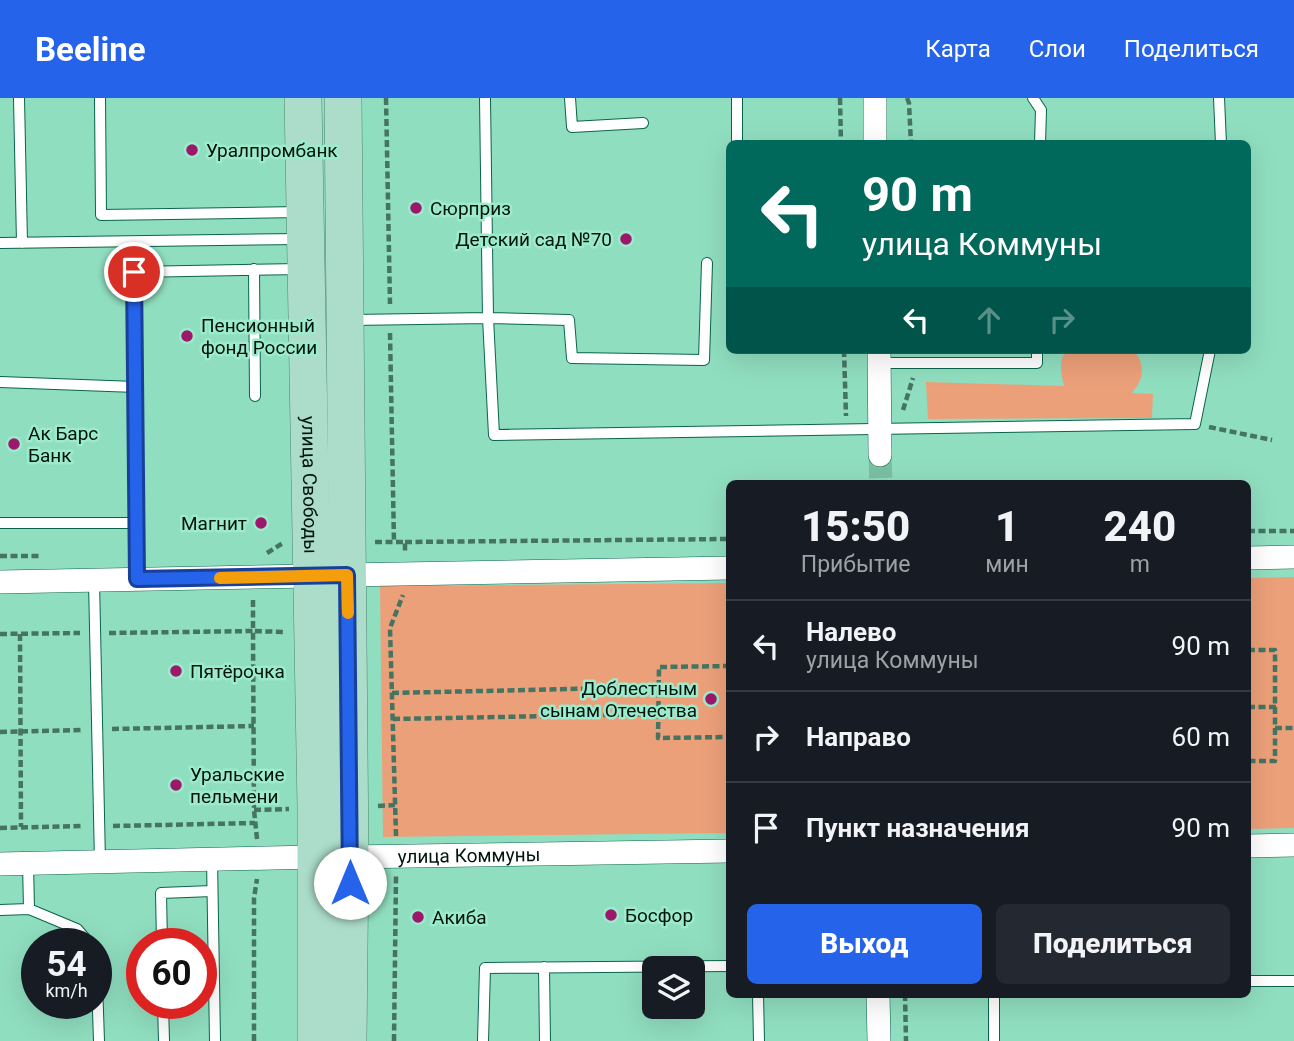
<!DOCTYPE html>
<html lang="ru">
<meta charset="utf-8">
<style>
:root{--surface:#171b24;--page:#242831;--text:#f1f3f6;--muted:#9ea1a6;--line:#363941;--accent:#2563eb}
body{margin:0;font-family:Roboto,sans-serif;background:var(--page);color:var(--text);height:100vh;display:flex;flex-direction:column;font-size:26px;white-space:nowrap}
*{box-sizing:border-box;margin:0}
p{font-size:23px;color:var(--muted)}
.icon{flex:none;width:38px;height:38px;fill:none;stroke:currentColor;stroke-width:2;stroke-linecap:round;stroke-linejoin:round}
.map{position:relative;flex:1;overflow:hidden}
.details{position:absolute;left:726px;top:382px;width:525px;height:518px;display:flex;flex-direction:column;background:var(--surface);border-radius:10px;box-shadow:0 7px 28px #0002}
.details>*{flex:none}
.banner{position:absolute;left:726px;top:42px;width:525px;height:214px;border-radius:10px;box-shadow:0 7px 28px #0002;background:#00695c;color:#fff;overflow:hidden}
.controls{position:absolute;left:642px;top:858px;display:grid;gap:14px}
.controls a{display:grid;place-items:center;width:63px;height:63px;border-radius:10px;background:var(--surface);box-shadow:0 7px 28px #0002;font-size:35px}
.speed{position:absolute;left:21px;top:830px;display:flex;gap:14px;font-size:35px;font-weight:700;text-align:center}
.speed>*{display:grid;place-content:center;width:91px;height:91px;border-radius:50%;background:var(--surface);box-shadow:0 7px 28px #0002;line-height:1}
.speed small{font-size:18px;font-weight:400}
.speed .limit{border:10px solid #d22;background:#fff;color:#111}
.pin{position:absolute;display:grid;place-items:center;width:60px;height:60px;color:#fff;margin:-30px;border:4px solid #fff;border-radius:50%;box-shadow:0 2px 7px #0007}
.me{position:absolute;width:77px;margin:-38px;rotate:0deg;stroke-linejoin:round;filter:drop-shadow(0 0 5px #0008)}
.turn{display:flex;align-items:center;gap:24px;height:147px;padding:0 21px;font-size:32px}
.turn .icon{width:91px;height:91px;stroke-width:2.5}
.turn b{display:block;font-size:49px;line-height:60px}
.lanes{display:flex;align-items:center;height:66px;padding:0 21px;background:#0003;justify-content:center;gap:35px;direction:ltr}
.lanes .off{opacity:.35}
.eta{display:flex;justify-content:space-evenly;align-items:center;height:119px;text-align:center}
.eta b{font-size:42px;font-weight:800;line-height:49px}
.action{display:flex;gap:14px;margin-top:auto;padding:14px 21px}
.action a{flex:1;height:80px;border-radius:10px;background:var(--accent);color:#fff;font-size:28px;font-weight:800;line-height:80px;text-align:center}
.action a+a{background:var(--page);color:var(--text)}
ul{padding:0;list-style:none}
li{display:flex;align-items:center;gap:21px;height:91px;padding:0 21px;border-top:2px solid var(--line)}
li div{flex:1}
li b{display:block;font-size:26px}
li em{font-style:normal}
header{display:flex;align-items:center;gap:42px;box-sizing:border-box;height:98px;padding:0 35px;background:var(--accent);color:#fff}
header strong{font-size:33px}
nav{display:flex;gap:38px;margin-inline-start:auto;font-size:24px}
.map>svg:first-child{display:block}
.green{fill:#eca079}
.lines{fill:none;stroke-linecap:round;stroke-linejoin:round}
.minor-tunnel{stroke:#7ac0a5;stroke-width:23;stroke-dasharray:23 11;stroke-linecap:butt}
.service-casing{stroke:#0a644c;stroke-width:12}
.minor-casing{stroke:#0a644c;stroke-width:24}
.primary-casing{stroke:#4b8771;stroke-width:38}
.path{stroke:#457462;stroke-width:4.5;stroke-dasharray:7 3.5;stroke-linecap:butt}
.service{stroke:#fff;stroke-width:10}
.minor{stroke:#fff;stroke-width:23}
.primary{stroke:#acdcca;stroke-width:37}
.route-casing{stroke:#184099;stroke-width:18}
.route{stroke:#2563eb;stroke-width:12}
.slow{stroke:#f59e0b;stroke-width:12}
.poi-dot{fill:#9b186b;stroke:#9debcd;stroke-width:2.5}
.labels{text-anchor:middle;stroke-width:5;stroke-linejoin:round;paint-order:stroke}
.poi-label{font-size:19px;fill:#00140d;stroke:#9debcd;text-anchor:start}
.street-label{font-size:19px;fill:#00140d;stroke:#9debcd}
</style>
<header>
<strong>Beeline</strong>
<nav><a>Карта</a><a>Слои</a><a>Поделиться</a></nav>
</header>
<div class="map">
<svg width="1294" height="943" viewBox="0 0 1294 943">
<rect width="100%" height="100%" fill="#90dec0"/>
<!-- green -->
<path class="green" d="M1066,252H1133C1146,266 1144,281 1132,295L1153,296L1152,320L928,321L926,284L1064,288C1061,275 1058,265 1066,252Z
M1294,479V730L1248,731V480Z
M730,485V735L383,739L380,488Z"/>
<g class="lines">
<!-- minor-tunnel -->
<path class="minor-tunnel" d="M880,357L881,385"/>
<!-- service casing -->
<g class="service-casing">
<path id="service" d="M19,0L22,145
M100,0L101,117L300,114
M485,0L488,220L494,337L1195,326L1210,252
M570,0L572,29L643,25
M737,0V46
M1033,0L1041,12L1040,46
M1219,0L1221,46
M0,145L300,141
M254,171L255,298
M351,222L488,220L569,222L572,260L704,262L707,165
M879,265H1037V252
M0,284L136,289
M0,425H137
M137,481L134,174L301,171
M94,483L100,764
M212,761L215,943
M29,811L77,831L89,845
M0,812L29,811L28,765
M162,845L161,795L212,793
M96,854L99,943
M544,869L545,943
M1248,883H1294
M758,896L759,943
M994,896V943
M163,905L164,943
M483,943L485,870L730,868"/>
</g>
<!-- minor casing -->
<g class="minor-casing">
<g id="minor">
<path d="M875,0V46"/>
<path d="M879,252L880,357"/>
<path d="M1248,460L1294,459"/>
<path d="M347,477L730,470"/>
<path d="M0,484L312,478"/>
<path d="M1248,748L1294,747"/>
<path id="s1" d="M350,759L730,753"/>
<path d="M0,766L316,759"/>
<path d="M878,896L879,943"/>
</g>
</g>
<!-- primary casing -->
<g class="primary-casing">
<g id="primary">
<path id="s2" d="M303,0L316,709V943"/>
<path d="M343,0L350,759L348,943"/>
</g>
</g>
<!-- path -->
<path class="path" d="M386,0L390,206
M840,0L841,46
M907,0L909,5L911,46
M390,235L394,444
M844,252L846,318
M903,312L913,280
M1209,329L1272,342
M1248,433H1294
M375,444H405V454
M405,444L730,441
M267,455L283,445
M0,458H39
M109,535L253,533V500
M0,536L80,535
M20,536L21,729
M1248,552H1275V663H1248
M730,568L659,569L658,640L730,639
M392,595L659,589
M1248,609H1276
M393,621L658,616
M1275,630H1294
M112,631L254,628
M0,634L82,632
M378,708L395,707
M254,712L289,711
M113,728L255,725
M0,730L83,728
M396,738L390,530L403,497
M257,741L254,712L253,533L285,534
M905,896L906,943
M254,943V800L257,781
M394,943L396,778"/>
<!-- service -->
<use href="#service" class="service"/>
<!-- minor -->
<use href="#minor" class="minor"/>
<!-- primary -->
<use href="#primary" class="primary"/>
</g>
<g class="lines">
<!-- route casing -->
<g class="route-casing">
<path id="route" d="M134,174L137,481L347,477L350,785"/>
</g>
<!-- route -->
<use href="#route" class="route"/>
<!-- slow -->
<path class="slow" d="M220,480L347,477L348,515"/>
</g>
<!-- markers -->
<g class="poi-dot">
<circle cx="192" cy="52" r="7"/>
<circle cx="416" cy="110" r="7"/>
<circle cx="626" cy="141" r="7"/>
<circle cx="187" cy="238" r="7"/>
<circle cx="14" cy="346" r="7"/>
<circle cx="261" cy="425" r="7"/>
<circle cx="176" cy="573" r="7"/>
<circle cx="711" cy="601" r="7"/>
<circle cx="176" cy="687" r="7"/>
<circle cx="611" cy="817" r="7"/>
<circle cx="418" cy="819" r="7"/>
</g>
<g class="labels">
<!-- poi labels -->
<g class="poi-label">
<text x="206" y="59">Уралпромбанк</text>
<text x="430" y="117">Сюрприз</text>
<text x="612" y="148" text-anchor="end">Детский сад №70</text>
<text x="201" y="234">Пенсионный<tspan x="201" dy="22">фонд России</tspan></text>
<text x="28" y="342">Ак Барс<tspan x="28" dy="22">Банк</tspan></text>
<text x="247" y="432" text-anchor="end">Магнит</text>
<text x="190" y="580">Пятёрочка</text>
<text x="697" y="597" text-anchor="end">Доблестным<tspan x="697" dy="22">сынам Отечества</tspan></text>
<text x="190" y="683">Уральские<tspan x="190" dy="22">пельмени</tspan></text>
<text x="625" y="824">Босфор</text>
<text x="432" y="826">Акиба</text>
</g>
<!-- street labels -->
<g class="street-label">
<text dy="7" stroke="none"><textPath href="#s2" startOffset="387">улица Свободы</textPath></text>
<text dy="7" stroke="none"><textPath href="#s1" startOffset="119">улица Коммуны</textPath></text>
</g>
</g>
</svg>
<div class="controls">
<a><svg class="icon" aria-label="layers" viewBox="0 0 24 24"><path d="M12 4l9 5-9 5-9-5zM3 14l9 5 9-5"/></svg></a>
</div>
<div class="speed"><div>54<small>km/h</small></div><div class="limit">60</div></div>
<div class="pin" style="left:134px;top:174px;background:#d93025"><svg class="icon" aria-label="arrive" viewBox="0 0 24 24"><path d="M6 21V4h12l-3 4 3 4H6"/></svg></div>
<svg class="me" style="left:350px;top:785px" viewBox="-20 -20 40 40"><circle r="19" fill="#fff"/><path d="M0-13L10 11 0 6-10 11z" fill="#2563eb"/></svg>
<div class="banner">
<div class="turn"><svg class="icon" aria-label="left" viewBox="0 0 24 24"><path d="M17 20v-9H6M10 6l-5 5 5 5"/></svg><div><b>90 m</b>улица Коммуны</div></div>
<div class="lanes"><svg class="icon" aria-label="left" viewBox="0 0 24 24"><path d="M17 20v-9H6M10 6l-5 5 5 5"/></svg><svg class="icon off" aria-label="ahead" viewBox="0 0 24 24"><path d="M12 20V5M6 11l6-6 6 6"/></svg><svg class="icon off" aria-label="right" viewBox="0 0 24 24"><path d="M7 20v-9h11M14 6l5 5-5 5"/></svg></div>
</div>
<section class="details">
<div class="eta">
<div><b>15:50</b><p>Прибытие</p></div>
<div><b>1</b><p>мин</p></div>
<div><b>240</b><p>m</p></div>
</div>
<ul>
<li><svg class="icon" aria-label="left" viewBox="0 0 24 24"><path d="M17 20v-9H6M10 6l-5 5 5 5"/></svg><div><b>Налево</b><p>улица Коммуны</p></div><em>90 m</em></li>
<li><svg class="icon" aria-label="right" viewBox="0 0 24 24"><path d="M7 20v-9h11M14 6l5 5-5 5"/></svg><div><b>Направо</b></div><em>60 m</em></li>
<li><svg class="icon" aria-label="arrive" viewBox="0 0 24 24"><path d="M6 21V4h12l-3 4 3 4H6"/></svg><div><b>Пункт назначения</b></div><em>90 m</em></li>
</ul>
<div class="action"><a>Выход</a><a>Поделиться</a></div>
</section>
</div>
